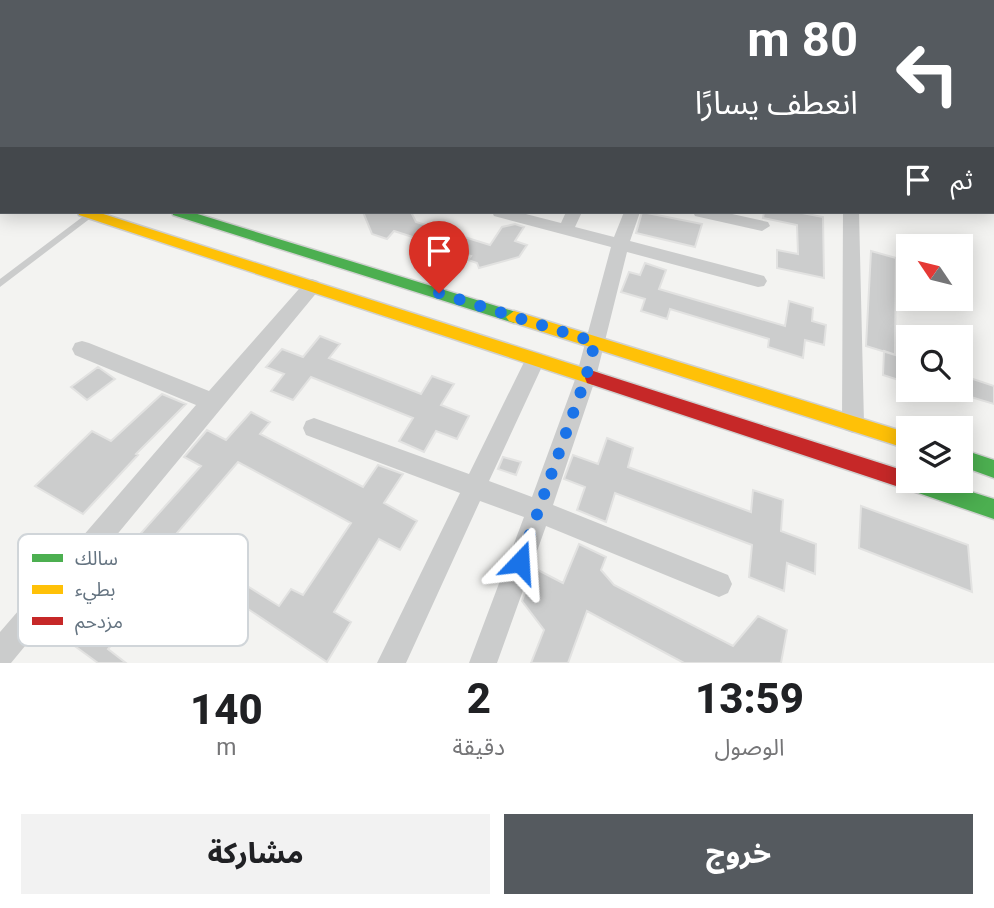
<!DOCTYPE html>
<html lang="ar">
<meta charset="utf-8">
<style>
:root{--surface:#fff;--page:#f2f2f2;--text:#202124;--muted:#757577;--accent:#555a5f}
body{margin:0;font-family:Roboto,"Noto Sans Arabic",sans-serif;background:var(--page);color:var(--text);direction:rtl;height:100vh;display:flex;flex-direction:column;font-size:26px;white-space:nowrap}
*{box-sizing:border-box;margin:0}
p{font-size:23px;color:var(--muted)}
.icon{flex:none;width:38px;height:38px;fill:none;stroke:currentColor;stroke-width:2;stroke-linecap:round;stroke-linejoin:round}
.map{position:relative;height:663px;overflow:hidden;direction:ltr}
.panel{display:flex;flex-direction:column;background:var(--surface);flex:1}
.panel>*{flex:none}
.guide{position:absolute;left:0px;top:0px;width:994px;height:214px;box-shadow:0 4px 18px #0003;direction:rtl;background:#555a5f;color:#fff;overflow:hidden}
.needle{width:46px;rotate:305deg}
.fabs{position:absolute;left:896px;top:234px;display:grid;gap:14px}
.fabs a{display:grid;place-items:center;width:77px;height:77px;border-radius:0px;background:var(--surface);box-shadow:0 4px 18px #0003;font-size:35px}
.pin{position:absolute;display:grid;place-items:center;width:60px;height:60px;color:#fff;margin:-72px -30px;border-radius:50% 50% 50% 0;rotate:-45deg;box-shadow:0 0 7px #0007}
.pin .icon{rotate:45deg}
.me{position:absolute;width:77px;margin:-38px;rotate:20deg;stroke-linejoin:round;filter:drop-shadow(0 0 5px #0008)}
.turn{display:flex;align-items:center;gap:24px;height:147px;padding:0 21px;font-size:32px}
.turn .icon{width:91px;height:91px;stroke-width:2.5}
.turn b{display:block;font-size:49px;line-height:60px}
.then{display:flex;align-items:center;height:66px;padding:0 21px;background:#0003;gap:14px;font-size:26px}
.eta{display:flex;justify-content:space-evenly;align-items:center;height:119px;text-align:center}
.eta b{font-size:42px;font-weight:800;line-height:49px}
.action{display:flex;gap:14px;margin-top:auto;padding:14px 21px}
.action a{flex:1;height:80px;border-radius:0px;background:var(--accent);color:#fff;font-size:28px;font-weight:800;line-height:80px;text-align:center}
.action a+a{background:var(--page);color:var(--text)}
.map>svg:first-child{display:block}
.building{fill:#cccdcd;stroke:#e2e2e1;stroke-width:2}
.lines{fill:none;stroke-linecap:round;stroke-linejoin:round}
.fast-casing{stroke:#d0d1d0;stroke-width:3}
.slow-casing{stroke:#d0d1d0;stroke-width:3}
.jam-casing{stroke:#d0d1d0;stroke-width:3}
.lane{fill:#cbcccc;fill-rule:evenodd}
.street{fill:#cbcccc;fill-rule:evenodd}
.fast{fill:#4caf50;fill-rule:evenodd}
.slow{fill:#ffc107;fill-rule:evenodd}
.jam{fill:#c62828;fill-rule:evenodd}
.route{stroke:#1a73e8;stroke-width:12;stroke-dasharray:0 21.6}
.key{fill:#fff;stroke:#d0d5d9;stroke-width:2}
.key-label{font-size:19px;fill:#647380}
</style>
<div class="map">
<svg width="994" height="663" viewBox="0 0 994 663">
<rect width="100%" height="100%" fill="#f3f3f1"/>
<!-- building -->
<path class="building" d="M363,212H411L416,222L490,245L502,227L515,224L524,227L515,241L527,245L519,257L479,268L477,263L468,260L471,256L394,231L387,239L372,234Z
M642,212L702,224L695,247L636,233Z
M764,212H797L823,217L824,278L777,268V250L798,254L797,225L763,218Z
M871,251L896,258L895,355L866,346Z
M645,263L666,270L659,289L785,326L789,301L813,308L812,321L826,325L824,345L805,340L803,358L768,347L769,339L670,309L667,319L641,311L645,299L621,292L629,272L640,275Z
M320,336L340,344L329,358L421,394L432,376L454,384L441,405L469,416L457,439L436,431L424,452L399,441L413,418L311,377L293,400L271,391L284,374L266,367L282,349L303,357Z
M884,351L908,359V383L883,375Z
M98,367L115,379L87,400L71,387Z
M961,375L994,386V404L961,394Z
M162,394L186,404L136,454L138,455L83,514L35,486L92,431L111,441Z
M251,412L270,422L260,434L363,487L378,465L403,474L384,503L417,521L400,550L379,539L334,612L351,622L327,662L233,599L244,584L279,606L291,589L303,595L351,523L238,462L110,611L129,624L108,649L126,663H98L46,625L75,590L84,597L201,466L184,457L207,430L226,440Z
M607,438L633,448L628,467L751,512L753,490L783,500L781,531L816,544L815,574L787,563L784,591L749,577L752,545L615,493L606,522L577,510L585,487L564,479L573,455L598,464Z
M503,457L521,462L516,475L498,469Z
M861,506L968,545L972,592L859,548Z
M579,544L606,557L601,570L614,585L733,646L758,616L787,630L781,663H684L587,611L568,663H531L544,630L522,601L534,568L563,583Z"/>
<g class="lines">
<!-- fast casing -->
<g class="fast-casing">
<path id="fast" d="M172,212H191L519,313L522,317L514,323L173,215Z
M961,449L994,460V478L961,466Z
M905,471L908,472V481H937L994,499V519L898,486L895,480L898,474Z"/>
</g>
<!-- slow casing -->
<g class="slow-casing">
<path id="slow" d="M0,152L2,153V160H0Z
M78,212H97L593,371L599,373L601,378L599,383L593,385L79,215Z
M514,311L908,433V449L509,321L506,317Z"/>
</g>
<!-- jam casing -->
<g class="jam-casing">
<path id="jam" d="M0,179L2,180V188L0,187Z
M593,371L905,471L908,472V481H914L912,486L905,489L587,383L585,378L587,373Z"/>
</g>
<!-- lane -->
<path class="lane" d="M117,0L130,2H120Z
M274,0H279L278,2H272Z
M499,0H504L503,2H498Z
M992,70L994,71V75L992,74Z
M0,107H2V111H0Z
M0,133H2V138H0Z
M89,212H95L96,214L0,287V279Z"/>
<!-- street -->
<path class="street" d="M875,0H885L886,2H876Z
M492,212H518L561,223L566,212H582L575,227L614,237L624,212H640L630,241L764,276L767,281L764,286L758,287L627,252L596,377L553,505L728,575L732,584L728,593L719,597L546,526L497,663H469L524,517L480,501L406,663H377L460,493L306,435L303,428L306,421L314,418L469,474L528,354L535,352L542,354L545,360L489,481L532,497L576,377L611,247L494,216Z
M693,212H723L768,222L770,226L762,231L695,216Z
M843,212H859L864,423L861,430L853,433L845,430L842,423Z
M312,279L318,281L321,286L318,291L11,663H0V632L196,405L75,355L72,349L75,343L82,341L89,343L209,391L306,281Z"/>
<!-- fast -->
<use href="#fast" class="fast"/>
<!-- slow -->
<use href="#slow" class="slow"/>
<!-- jam -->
<use href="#jam" class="jam"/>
</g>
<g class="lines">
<!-- route -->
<path class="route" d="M439,293L595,342L586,377L520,562"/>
</g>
<!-- legend -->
<rect x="18" y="534" width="230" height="112" rx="10" class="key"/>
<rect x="32" y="554" width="31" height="8" fill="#4caf50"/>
<rect x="32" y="585" width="31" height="9" fill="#ffc107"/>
<rect x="32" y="617" width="31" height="8" fill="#c62828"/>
<g class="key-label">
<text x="75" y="565">سالك</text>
<text x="75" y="596">بطيء</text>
<text x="75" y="628">مزدحم</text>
</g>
</svg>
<div class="fabs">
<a><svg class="needle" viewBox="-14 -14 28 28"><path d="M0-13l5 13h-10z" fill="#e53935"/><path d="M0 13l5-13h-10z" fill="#757577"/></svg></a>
<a><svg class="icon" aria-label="search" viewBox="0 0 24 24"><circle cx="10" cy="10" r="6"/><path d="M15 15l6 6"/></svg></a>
<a><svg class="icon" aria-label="layers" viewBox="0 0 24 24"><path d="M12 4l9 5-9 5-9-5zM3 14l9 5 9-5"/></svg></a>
</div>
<div class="pin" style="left:439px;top:293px;background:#d93025"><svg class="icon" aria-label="arrive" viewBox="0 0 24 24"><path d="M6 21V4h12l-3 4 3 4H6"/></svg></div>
<svg class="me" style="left:520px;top:562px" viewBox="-20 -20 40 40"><path d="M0-17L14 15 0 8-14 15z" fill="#1a73e8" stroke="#fff" stroke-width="4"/></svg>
<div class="guide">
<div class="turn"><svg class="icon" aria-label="left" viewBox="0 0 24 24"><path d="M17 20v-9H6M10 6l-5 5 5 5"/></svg><div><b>80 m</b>انعطف يسارًا</div></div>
<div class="then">ثم<svg class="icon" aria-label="arrive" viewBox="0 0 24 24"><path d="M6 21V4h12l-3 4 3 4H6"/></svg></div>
</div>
</div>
<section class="panel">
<div class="eta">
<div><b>13:59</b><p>الوصول</p></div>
<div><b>2</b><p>دقيقة</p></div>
<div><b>140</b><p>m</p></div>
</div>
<div class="action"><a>خروج</a><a>مشاركة</a></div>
</section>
